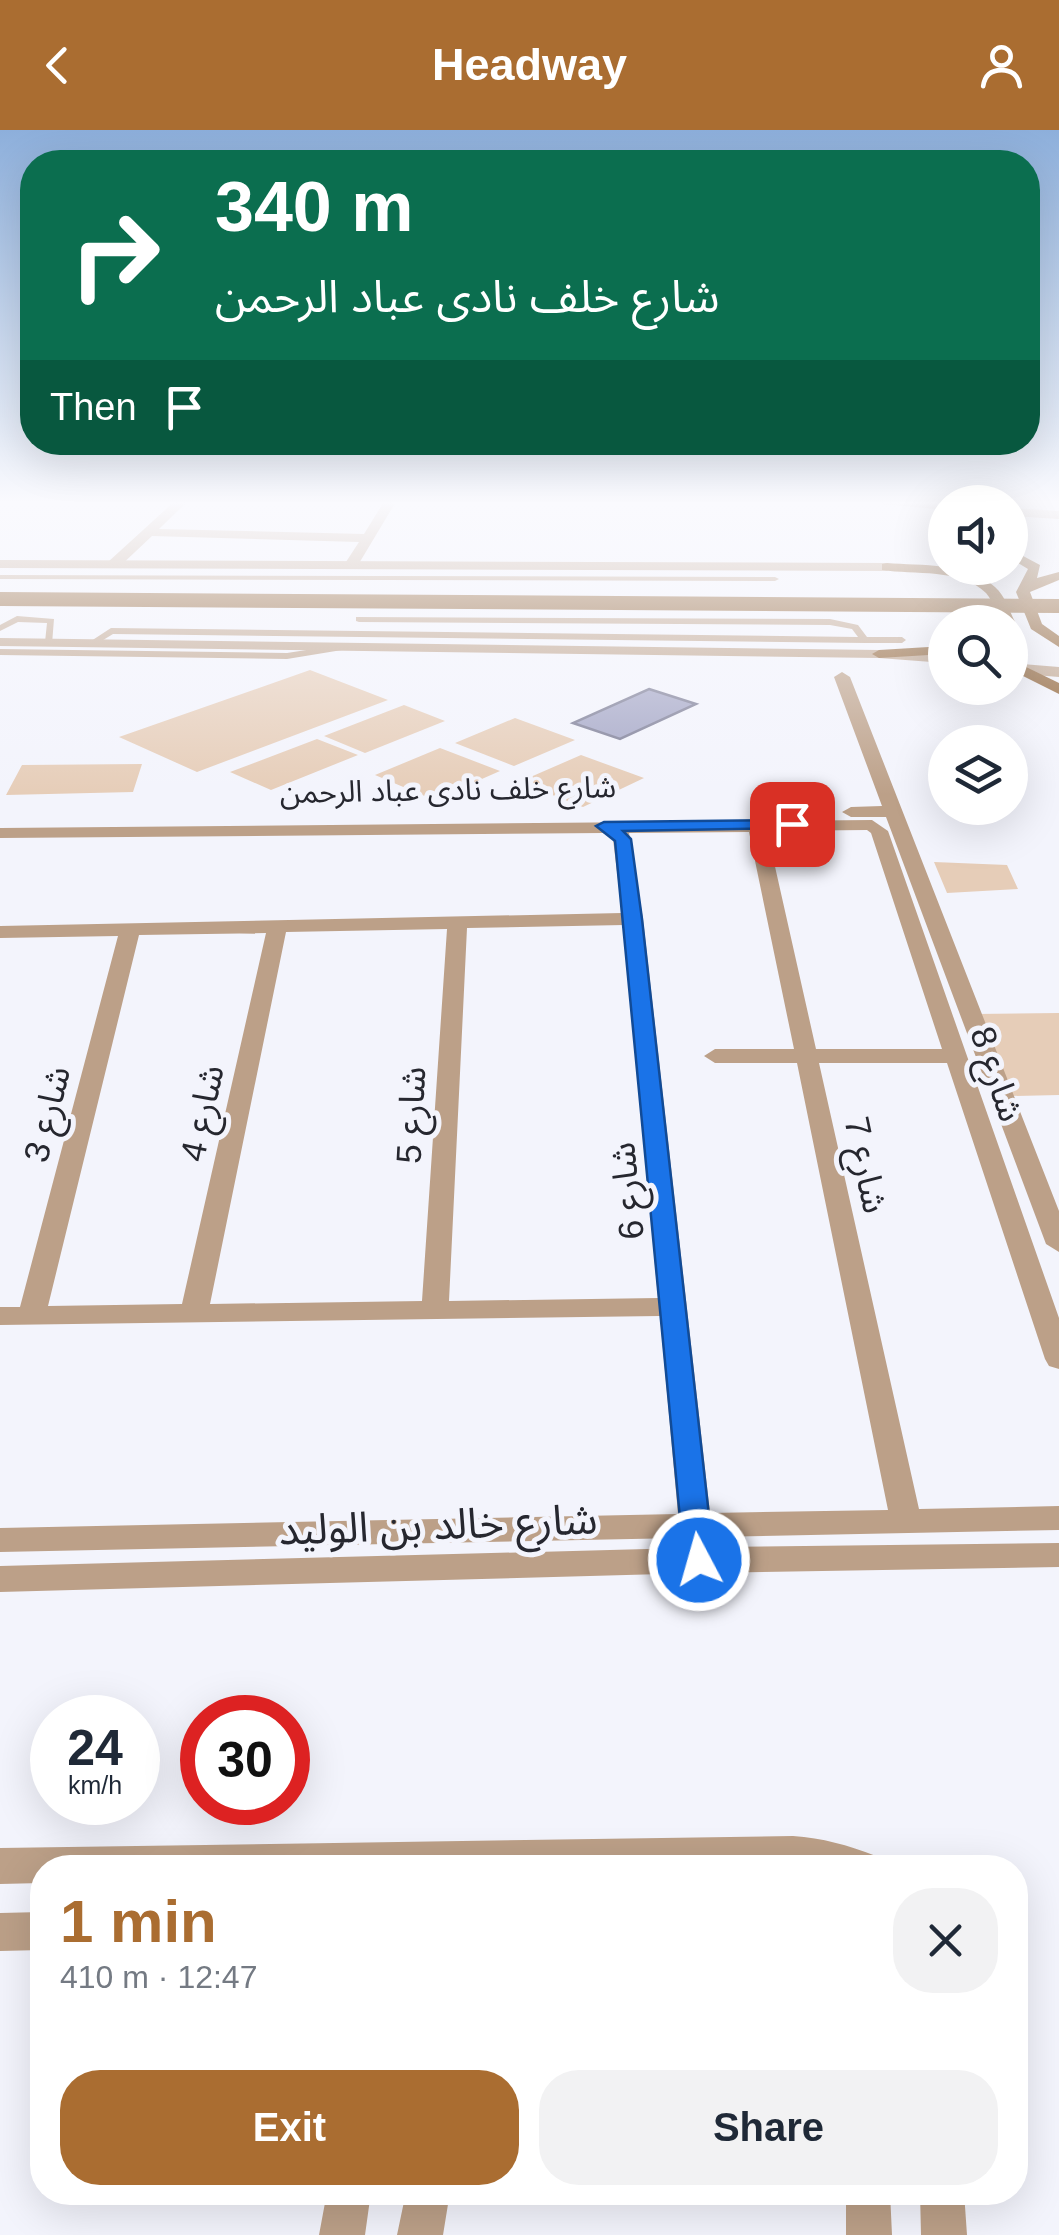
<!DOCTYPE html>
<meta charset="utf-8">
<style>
:root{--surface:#fff;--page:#f2f2f3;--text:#1f2937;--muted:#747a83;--accent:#aa6d31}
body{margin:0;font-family:Arial,"Noto Sans Arabic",sans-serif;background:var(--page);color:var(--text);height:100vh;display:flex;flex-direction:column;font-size:38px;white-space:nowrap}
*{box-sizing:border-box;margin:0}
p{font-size:32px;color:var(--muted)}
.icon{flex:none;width:55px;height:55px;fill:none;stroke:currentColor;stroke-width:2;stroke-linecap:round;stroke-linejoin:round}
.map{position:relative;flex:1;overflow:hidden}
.drawer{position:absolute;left:30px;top:1725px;width:998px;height:350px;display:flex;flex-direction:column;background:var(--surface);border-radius:40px;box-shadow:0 10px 40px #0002}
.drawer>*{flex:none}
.top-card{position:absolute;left:20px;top:20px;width:1020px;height:305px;border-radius:40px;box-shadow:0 10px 40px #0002;background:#0b6e4f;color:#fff;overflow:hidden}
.fabs{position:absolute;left:928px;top:355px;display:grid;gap:20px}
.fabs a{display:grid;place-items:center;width:100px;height:100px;border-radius:50%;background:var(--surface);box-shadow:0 10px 40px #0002;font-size:50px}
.speed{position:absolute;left:30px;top:1565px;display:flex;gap:20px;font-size:50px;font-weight:700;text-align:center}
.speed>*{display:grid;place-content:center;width:130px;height:130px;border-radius:50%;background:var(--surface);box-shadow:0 10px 40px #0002;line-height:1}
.speed small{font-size:25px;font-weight:400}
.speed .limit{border:15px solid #d22;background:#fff;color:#111}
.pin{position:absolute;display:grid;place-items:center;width:85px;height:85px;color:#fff;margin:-42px;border-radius:20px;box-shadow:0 5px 15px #0006}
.me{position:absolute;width:110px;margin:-55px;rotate:354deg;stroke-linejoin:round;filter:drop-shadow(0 0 8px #0008)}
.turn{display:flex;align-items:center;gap:35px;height:210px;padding:0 30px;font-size:45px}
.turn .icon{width:130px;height:130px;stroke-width:2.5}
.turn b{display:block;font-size:70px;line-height:85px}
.then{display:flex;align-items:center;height:95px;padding:0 30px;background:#0003;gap:20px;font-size:38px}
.round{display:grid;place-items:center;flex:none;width:105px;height:105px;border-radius:40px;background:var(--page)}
.headline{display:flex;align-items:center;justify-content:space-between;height:170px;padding:0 30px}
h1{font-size:60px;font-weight:600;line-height:75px;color:var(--accent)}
.cta{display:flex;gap:20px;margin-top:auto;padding:20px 30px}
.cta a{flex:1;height:115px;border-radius:40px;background:var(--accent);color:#fff;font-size:40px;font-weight:600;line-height:115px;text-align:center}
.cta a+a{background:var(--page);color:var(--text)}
header{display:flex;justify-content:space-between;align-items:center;height:130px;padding:0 30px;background:var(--accent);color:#fff;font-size:45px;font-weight:600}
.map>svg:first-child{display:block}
.green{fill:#e6cdb8}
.water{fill:#a6a8c7;stroke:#808199;stroke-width:2.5}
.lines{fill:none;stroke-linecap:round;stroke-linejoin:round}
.service{fill:#bca088;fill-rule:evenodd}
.minor{fill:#bca088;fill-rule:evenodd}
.tertiary{fill:#bca088;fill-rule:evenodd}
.primary{fill:#895929;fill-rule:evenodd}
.primary-bridge{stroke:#895929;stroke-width:14}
.route{fill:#1a73e8;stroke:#114b97;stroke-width:2.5}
.labels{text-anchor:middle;stroke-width:10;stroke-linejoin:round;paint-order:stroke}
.far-street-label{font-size:30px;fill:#26272f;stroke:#f3f4fc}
.street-label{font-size:35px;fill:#26272f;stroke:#f3f4fc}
.near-street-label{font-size:42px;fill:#26272f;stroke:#f3f4fc}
</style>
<header><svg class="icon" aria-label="back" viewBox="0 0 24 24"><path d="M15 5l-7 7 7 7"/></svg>Headway<svg class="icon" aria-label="person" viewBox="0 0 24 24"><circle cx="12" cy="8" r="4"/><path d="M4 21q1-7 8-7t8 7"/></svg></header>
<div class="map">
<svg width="1059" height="2105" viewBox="0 0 1059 2105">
<rect width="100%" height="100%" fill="#f3f4fc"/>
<!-- green -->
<path class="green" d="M310,540L388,570L197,642L119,607Z
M404,575L445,591L365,623L324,606Z
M515,588L575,610L514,636L455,613Z
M317,609L358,625L271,660L230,642Z
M440,618L500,641L434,670L375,645Z
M581,625L644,648L583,677L519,652Z
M142,634L133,662L6,665L22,635Z
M934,732L1007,735L1018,759L947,763Z
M1059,883V965L1011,966L975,884Z"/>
<!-- water -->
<path class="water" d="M649,559L696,574L620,609L573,593Z"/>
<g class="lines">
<!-- service -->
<path class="service" d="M0,445L775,447L779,449L775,451L0,449Z
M17,486L54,489L52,514L45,512L47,493L18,492L0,501V495Z
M356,487L830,489L858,495L867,507H902L906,510L902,513H865L113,504L95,515L88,513L111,498L858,507L852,499L830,495L359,492L356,491Z
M345,514L349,517L348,519L287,529L0,525V519L287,523Z"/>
<!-- minor -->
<path class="minor" d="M176,370H189L159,399L364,404L385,370H397L358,435L351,439L344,435L359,412L152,406L118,438H108V432Z
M877,370L945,372V380L883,374Z
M1010,378L1059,381V389L1010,386Z
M842,542L850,547L1059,1081V1122L1046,1114L886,687H851L842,682L851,677L882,676L834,547Z
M872,690L888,701L1059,1188V1239L1049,1236L1045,1229L947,933H819L919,1379L1059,1376V1400L712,1407L710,1417L1059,1413V1437L699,1443L0,1462V1436L684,1418L681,1408L0,1422V1398L678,1384L660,1186L0,1195V1177H20L118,806L0,808V796L622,783L613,709L603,703L0,708V698ZM867,700L871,703L942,919H816L767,701ZM749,702L794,919H715L704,926L715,933H797L888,1380L710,1383L643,789L629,703ZM624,795L658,1168L449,1171L467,798ZM447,799L422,1171L210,1174L286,802ZM266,803L182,1174L48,1176L139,805Z
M793,1706C823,1708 847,1715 876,1726L881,1738H42V1753L0,1754V1718Z
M42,1782V1820L0,1821V1783Z
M327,2062H371L365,2105H319Z
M406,2062H450L443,2105H397Z
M846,2062H890L892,2105H846Z
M920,2062H964L967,2105H921Z"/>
<!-- tertiary -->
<path class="tertiary" d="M0,430L887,433L894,437L887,441L0,438Z
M0,508L879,520L945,525V533L879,528L0,516Z
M1010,533L1059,537V547L1010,543Z"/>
<!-- primary -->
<path class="primary" d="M1010,419L1040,435L1037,448L1059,442V450L1030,462L1042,494L1059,506V517L1031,499L1016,462L1028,439L1010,428Z
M887,433C921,436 969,432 995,457C1005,466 1009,480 1015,492L1010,496V492H1001C997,483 993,471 986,463C961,438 914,445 882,440V434Z
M945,516V524L879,528L872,524L879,520Z
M1024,536L1059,553V564L1019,544L1016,541Z"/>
<!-- primary-bridge -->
<path class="primary-bridge" d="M0,469L1059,476"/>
</g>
<!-- sky -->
<linearGradient id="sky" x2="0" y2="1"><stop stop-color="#8dafdb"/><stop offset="0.56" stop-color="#fafafe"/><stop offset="1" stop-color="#fafafe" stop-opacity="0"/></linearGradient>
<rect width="1059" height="665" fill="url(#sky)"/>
<!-- route -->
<path class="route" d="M792,690L800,694L797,698L623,701L631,709L642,789L714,1430L709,1438L699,1441L689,1438L684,1430L615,711L596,696L604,692Z"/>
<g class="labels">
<!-- far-street labels -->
<g class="far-street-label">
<text transform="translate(448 660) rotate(-1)" y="10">شارع خلف نادى عباد الرحمن</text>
</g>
<!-- street labels -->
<g class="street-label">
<text transform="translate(997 944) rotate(71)" y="12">شارع 8</text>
<text transform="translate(202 983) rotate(-78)" y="12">شارع 4</text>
<text transform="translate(47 984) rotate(-76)" y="12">شارع 3</text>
<text transform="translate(411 985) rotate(-87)" y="12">شارع 5</text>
<text transform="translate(866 1035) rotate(78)" y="12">شارع 7</text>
<text transform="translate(627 1061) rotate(-96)" y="12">شارع 6</text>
</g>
<!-- near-street labels -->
<g class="near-street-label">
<text transform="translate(438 1394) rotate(-2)" y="15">شارع خالد بن الوليد</text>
</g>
</g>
</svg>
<div class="fabs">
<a><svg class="icon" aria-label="sound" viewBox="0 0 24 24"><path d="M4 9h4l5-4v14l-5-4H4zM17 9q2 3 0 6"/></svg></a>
<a><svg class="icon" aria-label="search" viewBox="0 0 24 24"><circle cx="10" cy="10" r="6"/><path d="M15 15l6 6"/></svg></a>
<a><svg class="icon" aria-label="layers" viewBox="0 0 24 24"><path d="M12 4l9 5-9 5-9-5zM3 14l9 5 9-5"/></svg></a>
</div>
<div class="speed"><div>24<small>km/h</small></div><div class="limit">30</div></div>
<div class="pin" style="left:792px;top:694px;background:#d93025"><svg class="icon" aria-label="arrive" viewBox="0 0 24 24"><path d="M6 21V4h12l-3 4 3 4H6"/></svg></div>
<svg class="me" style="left:699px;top:1430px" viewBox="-20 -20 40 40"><circle r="17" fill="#1a73e8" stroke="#fff" stroke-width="3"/><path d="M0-11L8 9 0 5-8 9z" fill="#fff"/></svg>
<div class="top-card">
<div class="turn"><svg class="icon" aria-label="right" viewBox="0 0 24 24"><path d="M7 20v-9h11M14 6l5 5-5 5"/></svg><div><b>340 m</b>شارع خلف نادى عباد الرحمن</div></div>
<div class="then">Then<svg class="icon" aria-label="arrive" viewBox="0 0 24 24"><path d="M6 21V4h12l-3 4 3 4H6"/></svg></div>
</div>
<section class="drawer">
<div class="headline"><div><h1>1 min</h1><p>410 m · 12:47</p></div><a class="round"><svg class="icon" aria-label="close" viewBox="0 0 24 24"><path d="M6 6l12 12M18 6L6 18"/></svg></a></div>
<div class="cta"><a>Exit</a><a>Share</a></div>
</section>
</div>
